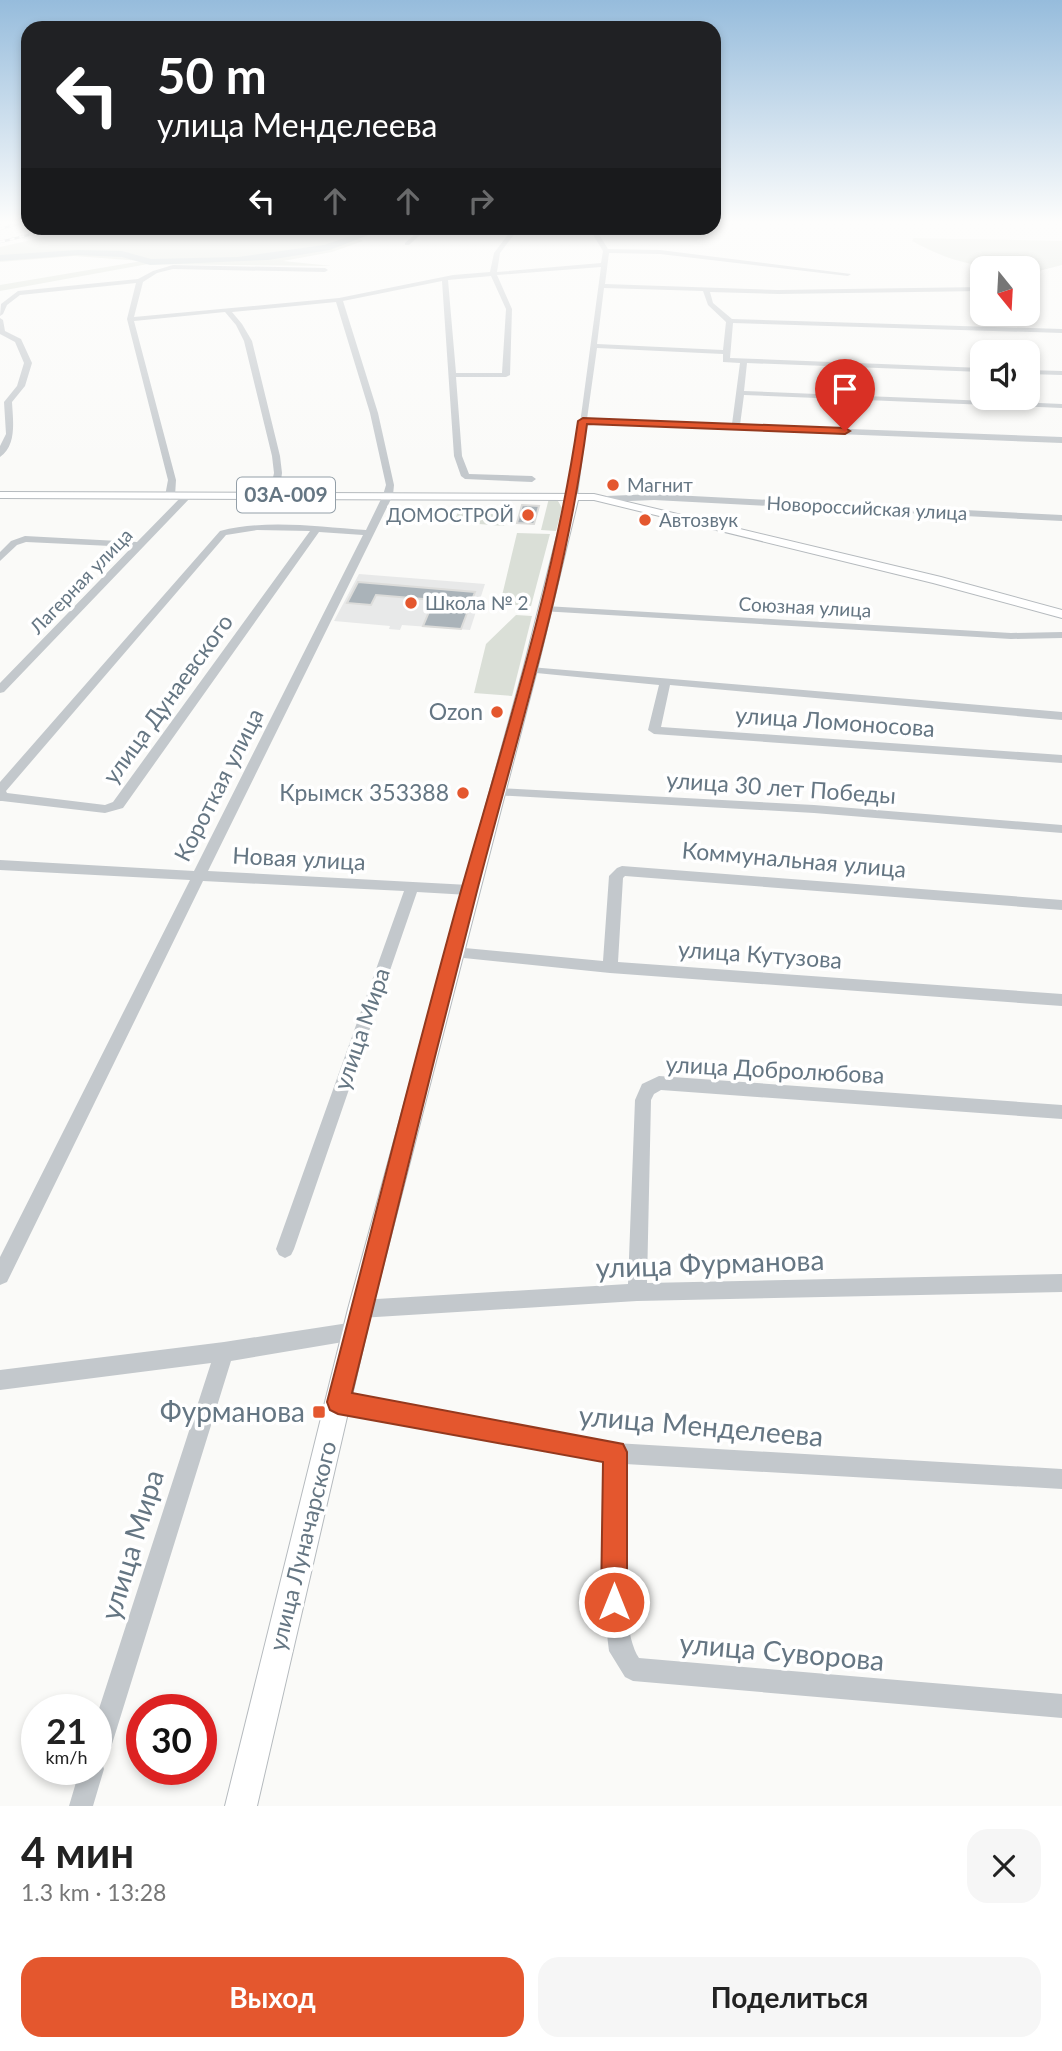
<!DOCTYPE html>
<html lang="ru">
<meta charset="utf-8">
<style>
:root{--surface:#fff;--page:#f6f6f6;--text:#222;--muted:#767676;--accent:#e4572e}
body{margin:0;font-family:Lato,sans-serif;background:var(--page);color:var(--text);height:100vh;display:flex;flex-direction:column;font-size:26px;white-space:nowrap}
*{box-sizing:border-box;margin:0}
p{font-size:23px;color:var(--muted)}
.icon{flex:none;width:38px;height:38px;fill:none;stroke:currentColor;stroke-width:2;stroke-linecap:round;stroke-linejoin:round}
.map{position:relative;height:1806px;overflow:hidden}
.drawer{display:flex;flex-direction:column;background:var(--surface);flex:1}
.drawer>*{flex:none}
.banner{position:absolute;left:21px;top:21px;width:700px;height:214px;border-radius:21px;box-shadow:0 4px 10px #0003;background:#202124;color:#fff;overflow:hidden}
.needle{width:46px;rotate:162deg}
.fabs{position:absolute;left:970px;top:256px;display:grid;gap:14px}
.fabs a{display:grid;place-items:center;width:70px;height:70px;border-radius:14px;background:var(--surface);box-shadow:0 4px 10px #0003;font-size:35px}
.speed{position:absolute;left:21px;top:1694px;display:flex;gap:14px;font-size:35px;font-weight:700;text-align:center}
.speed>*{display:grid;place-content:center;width:91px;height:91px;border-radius:50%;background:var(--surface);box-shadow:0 4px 10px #0003;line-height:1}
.speed small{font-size:18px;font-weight:400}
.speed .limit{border:10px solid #d22;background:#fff;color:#111}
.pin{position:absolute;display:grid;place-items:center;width:60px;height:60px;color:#fff;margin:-72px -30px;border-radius:50% 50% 50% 0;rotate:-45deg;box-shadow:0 0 7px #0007}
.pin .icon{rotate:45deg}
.me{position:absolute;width:77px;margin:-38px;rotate:0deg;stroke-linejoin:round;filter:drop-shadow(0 0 5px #0008)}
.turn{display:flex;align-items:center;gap:24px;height:147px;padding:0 21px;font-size:32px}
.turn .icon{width:91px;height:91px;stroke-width:2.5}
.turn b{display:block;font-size:49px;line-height:60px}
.lanes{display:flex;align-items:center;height:66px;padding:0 21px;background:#0003;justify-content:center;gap:35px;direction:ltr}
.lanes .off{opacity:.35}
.round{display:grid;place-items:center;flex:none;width:74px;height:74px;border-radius:21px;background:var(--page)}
.headline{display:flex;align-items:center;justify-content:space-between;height:119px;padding:0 21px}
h1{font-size:42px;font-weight:700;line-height:52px}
.cta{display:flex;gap:14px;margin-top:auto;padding:14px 21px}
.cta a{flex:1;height:80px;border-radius:21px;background:var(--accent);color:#fff;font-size:28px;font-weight:700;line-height:80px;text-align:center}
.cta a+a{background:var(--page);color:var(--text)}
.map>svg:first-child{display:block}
.built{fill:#e8e9e9}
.green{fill:#dadfd7}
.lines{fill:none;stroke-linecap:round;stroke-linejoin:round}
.river{fill:#bbc7cb;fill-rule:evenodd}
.building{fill:#aab3b9;stroke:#dcdcda;stroke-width:2}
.major-casing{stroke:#b5babe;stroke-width:2}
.minor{fill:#c3c8cc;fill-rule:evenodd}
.major{fill:#fff;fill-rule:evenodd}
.rail-casing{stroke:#a2aab0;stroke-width:2.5}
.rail{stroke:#fff;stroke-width:2;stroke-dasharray:5;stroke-linecap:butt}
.route{fill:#e4572e;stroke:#94391e;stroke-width:2}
.poi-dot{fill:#e4572e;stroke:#fff;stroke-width:2.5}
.labels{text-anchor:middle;stroke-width:7;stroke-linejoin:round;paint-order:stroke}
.far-poi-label{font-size:19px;fill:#657683;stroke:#fff;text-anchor:start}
.far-street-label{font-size:19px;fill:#657683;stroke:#fff}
.shield{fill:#fff;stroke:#939fa8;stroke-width:2}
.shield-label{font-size:21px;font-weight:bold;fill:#657683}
.street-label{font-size:23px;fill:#657683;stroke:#fff}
.poi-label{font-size:23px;fill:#657683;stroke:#fff;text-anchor:end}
.near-street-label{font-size:28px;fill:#657683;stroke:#fff}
.near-poi-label{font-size:28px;fill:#657683;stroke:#fff;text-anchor:end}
</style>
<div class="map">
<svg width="1062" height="1806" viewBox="0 0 1062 1806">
<rect width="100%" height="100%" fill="#fafaf8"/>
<!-- built -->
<path class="built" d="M359,574L485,584L470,630L402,625L400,630L389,629L390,626L334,621Z"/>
<!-- green -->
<path class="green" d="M85,228H105L82,233L107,234L160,228H325L328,232L352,234L363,241L332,252L283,261L332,266L148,264L0,291V285L142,261L74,256L0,262V247Z
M914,238L1062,241V265L1027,274V268C979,268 955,264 912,241Z
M549,498L558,501L562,508L556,531L541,530Z
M458,512L507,515L504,526L454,522Z
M517,533L550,534L531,606L500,604Z
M516,615L532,616L512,696L474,693L486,644Z"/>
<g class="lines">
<!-- river -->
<path class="river" d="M374,228H386L330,250L268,260L150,265L122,257L78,255L0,261V255L78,250L122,251L151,259L238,257L324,245Z"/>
</g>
<!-- building -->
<path class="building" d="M522,505L539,506L534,524L517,523Z
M358,582L475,592L461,629L423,626L434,600L376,595L371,605L347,603Z"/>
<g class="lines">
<!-- major casing -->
<g class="major-casing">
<path id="major" d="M0,492L594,494L941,577L1062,610V618L933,583L594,500H578L537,670L372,1309L257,1806H225L348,1309L523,670L566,500L0,498Z"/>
</g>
<!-- minor -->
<path class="minor" d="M422,228H428L409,245H405V243Z
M513,228H519L500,253L497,272L601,263L603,251L589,228H595L608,249L660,250L851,274L848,276L660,254L609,253L605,284L778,290L982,287V291L778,294L710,292L713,303L732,319L1062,329V333L733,323L730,358L982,368V372L747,363L744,391L1062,404V408L744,395L740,425L1062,437V443L587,424L578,496L570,498L601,267L497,275L512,309L510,375L506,377H456L462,456L469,474L532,476L536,479L532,482L465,479L461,476L454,456L442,281L343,301L378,413L394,485L393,495L208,871L469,885L476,890L469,895L417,892L294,1249L291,1255L285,1258L279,1255L276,1249L404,891L203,881L7,1282L0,1285V1257L190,880L0,870V860L194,871L363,535L319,532L123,808L105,813L2,801H0V782L220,531C268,519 317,527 366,530L383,495L386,485L370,413L336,302L232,312L242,324L252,341L280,456L282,473L279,495L274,498L269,495L274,473L272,456L244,341L236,325L225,312L134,321L176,480L175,496L170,499L165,496L168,480L127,319L136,283L20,295L7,305L3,314L0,316L1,304L18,291L138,279L153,271L173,265L325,268L328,270L325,272L173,269L157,273L143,282L134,317L339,298L453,275L490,272L494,253ZM491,276L506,309L502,373H456L448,280ZM604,288L703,291L708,305L726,322L723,350L597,344ZM597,348L723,354V362L740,363L732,424L587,419ZM257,530L310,531L113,802L105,805L7,793L6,791L226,535Z
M0,318L3,320L5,331L21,339L32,363L25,386L12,402C13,421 17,445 0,457V446L6,434L4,402L17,386L24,363L15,342L0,334Z
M1027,370L1062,371V375L1027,374Z
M184,494L192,496L4,692L0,693V683L132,547L26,542L17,545L0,561V552L11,541L25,536L137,542Z
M654,494L1062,515V521L654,500L607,502L602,499L607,496Z
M545,606L1011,633L1062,632V638L1011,639L541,611V607Z
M530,667L1062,712V720L670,685L661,727L1062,755V763L654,734L648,730L659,685L526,672L524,670Z
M497,788L814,805L1062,825V833L814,813L493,795L491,792L493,789Z
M622,866L1062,900V910L625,876L623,878L618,962L1062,994V1006L610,973L454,957L449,956L447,952L449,948L454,947L603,961L609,876L617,868Z
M659,1076L1062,1105V1119L661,1090L654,1094L651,1100L647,1283L1062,1274V1292L637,1301L360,1318L353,1316L351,1309L353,1302L360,1300L628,1284L635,1100L642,1084Z
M355,1322L362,1324L365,1331L362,1338L355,1340L231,1361L108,1757L103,1766L104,1769L93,1806H69L80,1769H96V1718L211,1363L0,1390V1370L224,1342Z
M338,1392L615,1443L1062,1469V1489L625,1464C625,1508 617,1625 639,1658L1062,1694V1718L633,1681L625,1677L609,1651L603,1602L605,1461L338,1412L331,1409L328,1402L331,1395Z"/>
<!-- major -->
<use href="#major" class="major"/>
<!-- rail casing -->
<g class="rail-casing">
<path id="rail" d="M0,229L28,221
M0,242L57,228"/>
</g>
<!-- rail -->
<use href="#rail" class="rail"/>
</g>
<!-- sky -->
<linearGradient id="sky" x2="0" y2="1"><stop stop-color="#96bcdc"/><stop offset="0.47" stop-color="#fdfdfc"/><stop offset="1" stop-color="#fdfdfc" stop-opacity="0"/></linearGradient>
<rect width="1062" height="473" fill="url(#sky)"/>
<!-- route -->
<path class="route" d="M583,418L845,428L850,431L845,434L587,424C566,583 517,736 477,891C434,1058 393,1226 352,1393L623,1444L627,1452V1602L623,1611L614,1615L605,1611L601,1602L603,1462L338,1414L330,1410L327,1402C372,1230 414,1058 462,887C506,733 555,579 578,421Z"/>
<!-- markers -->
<g class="poi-dot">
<circle cx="613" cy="485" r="7"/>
<circle cx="528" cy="515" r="7"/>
<circle cx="645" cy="520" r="7"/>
<circle cx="411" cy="603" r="7"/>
<circle cx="497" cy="712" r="7"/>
<circle cx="463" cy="793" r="7"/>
<rect x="312" y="1405" width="14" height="14" rx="3.5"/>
</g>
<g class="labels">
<!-- far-poi labels -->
<g class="far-poi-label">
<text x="627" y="492">Магнит</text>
<text x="514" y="522" text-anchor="end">ДОМОСТРОЙ</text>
<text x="659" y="527">Автозвук</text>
<text x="425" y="610">Школа № 2</text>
</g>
<!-- far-street labels -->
<g class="far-street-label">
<text transform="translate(867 508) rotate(3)" y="7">Новороссийская улица</text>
<text transform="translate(81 581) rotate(-46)" y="7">Лагерная улица</text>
<text transform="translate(805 607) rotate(3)" y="7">Союзная улица</text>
</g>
<!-- shield labels -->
<rect class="shield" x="237" y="477.5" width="98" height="35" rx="5"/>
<g class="shield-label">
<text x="286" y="502">03А-009</text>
</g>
<!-- street labels -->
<g class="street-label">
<text transform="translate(168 699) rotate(-54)" y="8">улица Дунаевского</text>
<text transform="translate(835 722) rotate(4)" y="8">улица Ломоносова</text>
<text transform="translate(219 785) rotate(-63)" y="8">Короткая улица</text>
<text transform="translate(781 788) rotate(4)" y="8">улица 30 лет Победы</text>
<text transform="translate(299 859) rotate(3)" y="8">Новая улица</text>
<text transform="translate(794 860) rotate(5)" y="8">Коммунальная улица</text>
<text transform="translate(760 955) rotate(4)" y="8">улица Кутузова</text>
<text transform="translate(362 1029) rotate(-71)" y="8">улица Мира</text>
<text transform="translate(775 1070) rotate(3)" y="8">улица Добролюбова</text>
<text transform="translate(303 1546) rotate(-76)" y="8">улица Луначарского</text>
</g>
<!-- poi labels -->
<g class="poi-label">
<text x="483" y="720">Ozon</text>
<text x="449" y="801">Крымск 353388</text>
</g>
<!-- near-street labels -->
<g class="near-street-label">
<text transform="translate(710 1264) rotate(-2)" y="10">улица Фурманова</text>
<text transform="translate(701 1426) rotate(5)" y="10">улица Менделеева</text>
<text transform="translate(132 1545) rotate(-73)" y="10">улица Мира</text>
<text transform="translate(782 1652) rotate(5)" y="10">улица Суворова</text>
</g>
<!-- near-poi labels -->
<g class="near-poi-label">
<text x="305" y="1422">Фурманова</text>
</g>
</g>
</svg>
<div class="fabs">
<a><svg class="needle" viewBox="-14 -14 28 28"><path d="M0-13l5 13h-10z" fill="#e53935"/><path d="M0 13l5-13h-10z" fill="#767676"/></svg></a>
<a><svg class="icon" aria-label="sound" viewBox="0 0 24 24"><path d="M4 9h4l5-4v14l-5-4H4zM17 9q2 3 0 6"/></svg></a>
</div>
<div class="speed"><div>21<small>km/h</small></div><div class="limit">30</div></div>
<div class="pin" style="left:845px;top:431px;background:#d93025"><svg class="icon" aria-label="arrive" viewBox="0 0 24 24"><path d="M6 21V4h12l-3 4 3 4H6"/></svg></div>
<svg class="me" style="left:614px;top:1602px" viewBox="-20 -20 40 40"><circle r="17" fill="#e4572e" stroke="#fff" stroke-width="3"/><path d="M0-11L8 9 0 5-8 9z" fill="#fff"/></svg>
<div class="banner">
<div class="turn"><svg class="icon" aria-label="left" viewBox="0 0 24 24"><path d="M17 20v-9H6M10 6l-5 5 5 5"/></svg><div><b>50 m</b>улица Менделеева</div></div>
<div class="lanes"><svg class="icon" aria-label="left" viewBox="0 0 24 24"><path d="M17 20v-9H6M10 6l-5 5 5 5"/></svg><svg class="icon off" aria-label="ahead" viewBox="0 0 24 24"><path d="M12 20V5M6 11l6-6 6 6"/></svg><svg class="icon off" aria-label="ahead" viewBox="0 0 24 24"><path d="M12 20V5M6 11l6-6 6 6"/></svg><svg class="icon off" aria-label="right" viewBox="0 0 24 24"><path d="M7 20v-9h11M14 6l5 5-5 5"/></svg></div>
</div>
</div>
<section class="drawer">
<div class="headline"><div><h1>4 мин</h1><p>1.3 km · 13:28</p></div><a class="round"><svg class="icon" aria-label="close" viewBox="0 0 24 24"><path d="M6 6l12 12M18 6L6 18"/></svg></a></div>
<div class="cta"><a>Выход</a><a>Поделиться</a></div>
</section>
